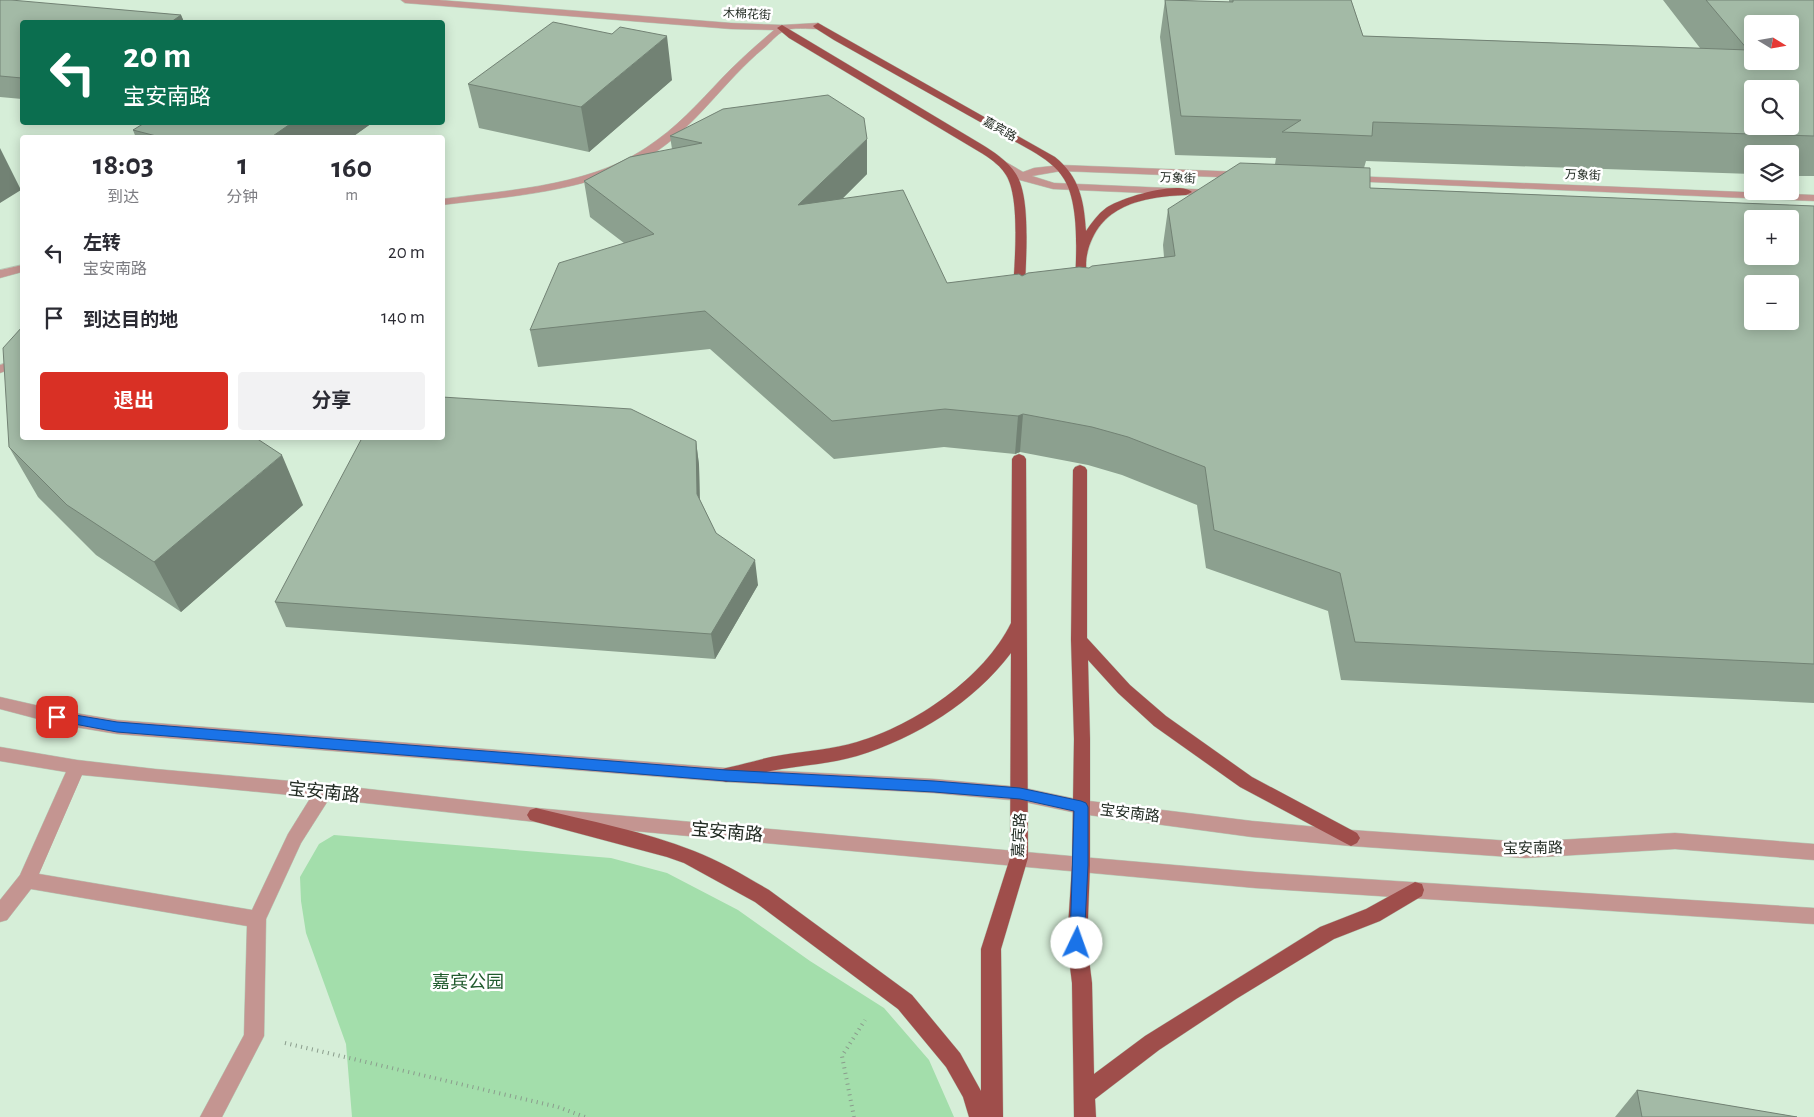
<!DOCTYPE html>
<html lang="zh">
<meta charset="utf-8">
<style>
:root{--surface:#fff;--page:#f2f2f3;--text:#2b2b33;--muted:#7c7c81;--accent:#d93025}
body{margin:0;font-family:"Alegreya Sans","Noto Sans SC",sans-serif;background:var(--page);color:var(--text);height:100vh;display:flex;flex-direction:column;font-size:19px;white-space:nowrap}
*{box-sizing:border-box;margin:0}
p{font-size:16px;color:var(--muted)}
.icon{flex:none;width:28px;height:28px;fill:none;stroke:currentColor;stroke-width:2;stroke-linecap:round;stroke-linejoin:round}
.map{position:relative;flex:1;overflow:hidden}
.sheet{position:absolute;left:20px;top:135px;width:425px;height:305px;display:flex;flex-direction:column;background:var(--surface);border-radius:5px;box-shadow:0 2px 12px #0003}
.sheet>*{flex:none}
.guide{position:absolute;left:20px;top:20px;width:425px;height:105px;border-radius:5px;box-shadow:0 2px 12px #0003;background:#0b6e4f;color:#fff;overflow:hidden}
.needle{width:32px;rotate:101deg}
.tools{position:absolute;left:1744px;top:15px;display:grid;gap:10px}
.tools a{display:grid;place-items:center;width:55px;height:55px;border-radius:5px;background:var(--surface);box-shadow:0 2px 12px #0003;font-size:25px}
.pin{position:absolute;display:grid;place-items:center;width:42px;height:42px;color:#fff;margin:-21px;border-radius:10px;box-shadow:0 2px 8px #0006}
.me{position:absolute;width:55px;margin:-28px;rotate:3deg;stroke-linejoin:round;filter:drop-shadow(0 0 4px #0008)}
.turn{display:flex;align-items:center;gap:18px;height:105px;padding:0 20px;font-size:22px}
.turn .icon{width:65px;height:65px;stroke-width:2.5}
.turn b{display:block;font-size:35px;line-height:42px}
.eta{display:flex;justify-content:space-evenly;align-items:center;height:85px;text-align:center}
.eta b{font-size:30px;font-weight:700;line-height:35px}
.cta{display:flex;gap:10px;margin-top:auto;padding:10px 20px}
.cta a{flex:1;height:58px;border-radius:5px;background:var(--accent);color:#fff;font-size:20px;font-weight:700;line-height:58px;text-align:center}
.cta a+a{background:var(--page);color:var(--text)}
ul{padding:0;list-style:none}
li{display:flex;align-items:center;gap:15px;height:65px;padding:0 20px}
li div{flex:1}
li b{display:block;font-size:19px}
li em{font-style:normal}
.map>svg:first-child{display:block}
.green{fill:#a3deab}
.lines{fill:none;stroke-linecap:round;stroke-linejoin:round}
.minor-casing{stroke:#b6cbb7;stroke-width:1}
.major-casing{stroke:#b6cbb7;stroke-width:1}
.path{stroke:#8a9c8c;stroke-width:4;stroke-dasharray:1 4.5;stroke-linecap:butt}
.minor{fill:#c49591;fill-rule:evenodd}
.major{fill:#9f4e4b;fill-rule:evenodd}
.wall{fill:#8ca08f}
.shaded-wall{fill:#728274}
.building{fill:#a3baa6;stroke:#728274;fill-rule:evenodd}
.route{fill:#1a73e8;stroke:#114b97}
.labels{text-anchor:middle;stroke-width:5;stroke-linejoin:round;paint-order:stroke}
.far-street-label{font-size:12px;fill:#222b23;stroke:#fff}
.street-label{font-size:15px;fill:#222b23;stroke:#fff}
.near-street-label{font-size:18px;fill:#222b23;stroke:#fff}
.near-park-label{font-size:18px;fill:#215b2e;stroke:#fff}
</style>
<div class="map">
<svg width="1814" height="1117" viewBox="0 0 1814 1117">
<rect width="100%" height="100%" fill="#d6eed8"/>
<!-- green -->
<path class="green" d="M334,835L611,858L667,873L738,910L810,961L884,1008L929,1060L954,1117H352L346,1044L306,933L301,901L300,877L319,844Z"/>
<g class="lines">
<!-- minor casing -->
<g class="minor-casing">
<path id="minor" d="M401,0H439L731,23L782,25L818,23L823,26L818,29C809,29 792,27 784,31C777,34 770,43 764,48C724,81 695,128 651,155C589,192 512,196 442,205V199C515,189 597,186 657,140C685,120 707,93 731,69C745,55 759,43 774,30L731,29L405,3Z
M999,158L1023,172L1034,168L1061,165L1243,172L1248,175L1243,178L1061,171L1032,176L1054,183L1214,190L1220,193L1214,196L1053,189L1016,179L1015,176L995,163L994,161Z
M1351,176L1814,195V201L1347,181L1346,179L1347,177Z
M22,265V272L0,278V270Z
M22,357V365L0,373V365Z
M0,697L57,710L117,720L726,768L934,779L1020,787L1081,800L1252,821L1351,830L1525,842L1675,833L1814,844V860L1675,849L1525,858L1351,846L1252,837L1081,814L1020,801L934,793L726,782L117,734L57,724L0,709Z
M0,747L77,760L155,769L324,784L536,808L1081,857L1255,872L1814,908V924L1255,888L536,822L329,799L301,843L266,919L264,1036L222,1117H200L244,1035L247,926L31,889L7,920L0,922V900L20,875L66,772L0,761ZM82,775L311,797L288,834L252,910L39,874Z"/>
</g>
<!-- major casing -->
<g class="major-casing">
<path id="major" d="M818,23L1055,157C1080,177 1084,201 1086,231C1092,222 1098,214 1106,208C1120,198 1179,180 1192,192L1186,195C1142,197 1098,205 1087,255C1085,264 1087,277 1087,286L1081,290L1077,289L1075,286C1076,256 1080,205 1064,179C1057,167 1044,158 1032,151L834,40L815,28L813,26Z
M782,25L981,144C994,152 1008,161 1016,174C1032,199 1025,264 1025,294L1023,297L1019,298L1013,294C1014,265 1021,199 1006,175C999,163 985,155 973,148L789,38L777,28Z
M1019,454L1024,456L1026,459L1028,858L1001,949L1003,1117H969L963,1097L946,1067L898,1009L755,902L684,863L667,857L536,822L530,820L527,815L530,810L536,808C589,821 644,831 694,851C720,861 745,876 769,890L912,995L960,1053L981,1091V949L1010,858L1011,653C974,702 916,738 857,756C833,763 807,765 782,769C763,772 745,778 726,782L720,780L717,775L720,770L726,768C745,764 763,758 782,755C807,751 833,749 857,742C915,725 984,678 1011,623L1012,459L1014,456Z
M1080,465L1085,467L1087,470V638L1130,685L1166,716L1252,777L1357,833L1360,838L1357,843L1351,846L1345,843L1240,787L1154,726L1118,693L1088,660L1090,739V865L1087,943L1092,983L1094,1074L1145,1036L1320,927L1366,909L1415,882L1422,884L1424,890L1422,896L1380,921L1334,939L1236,999L1159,1050L1095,1099L1096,1117H1074L1072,983L1067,943L1072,865L1074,739L1071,640L1073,470L1075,467Z"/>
</g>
<!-- path -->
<path class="path" d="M285,1043L558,1107L585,1117
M854,1117L842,1056L865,1020"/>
<!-- minor -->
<use href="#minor" class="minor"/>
<!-- major -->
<use href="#major" class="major"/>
</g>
<!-- wall -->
<path class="wall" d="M0,0L181,15L184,22H22V99L0,97Z
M1165,0L1229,2V0H1351L1363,36L1700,48L1663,0H1814V176H1790V154H1752V174L1366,161L1364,168L1370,188L1814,206V703L1341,680L1328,611L1206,568L1197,505L1122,475L1088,465L1020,452L1015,454L944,447L834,459L710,349L538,367L530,330L624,243L590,217L584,181L672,149L670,136L867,174L843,198L947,283L1022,276L1089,268L1164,257L1163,245L1168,209L1275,164L1276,158L1175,155L1160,37Z
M672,80L589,152L479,128L468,84Z
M372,123L351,138H136L133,130Z
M696,441L699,465L700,500L716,533L758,585L715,659L286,627L275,602Z
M9,447L303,505L181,612L96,555L38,497Z
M1637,1090L1797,1117H1615Z"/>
<!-- shaded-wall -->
<path class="shaded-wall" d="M181,15L184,22H171Z
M667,36L672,80L589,152L581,107Z
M293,122L372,123L351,138H270Z
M867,139V174L800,241L798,205Z
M0,148L21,190L0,203Z
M1023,414L1020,452L1015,454L1018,416Z
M696,441L699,465L700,519L697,494Z
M282,455L303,505L181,612L154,562Z
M755,560L758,585L715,659L711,634Z"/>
<!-- building -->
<path class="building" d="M0,0H11L181,15L171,22H22V78L0,76Z
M1165,0L1233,2V0H1351L1363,36L1748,50L1706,0H1814V136L1373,122L1372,136L1282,132L1301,120L1181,116ZM1752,24H1790V61H1752ZM1752,89H1790V126H1752Z
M553,22L612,34L620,27L667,36L581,107L468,84Z
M828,95L864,118L867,139L798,205L903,190L947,283L1019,274L1022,276L1028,273L1079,267L1089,268L1092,266L1175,256L1168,209L1240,163L1370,168V188L1814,206V664L1355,642L1340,573L1214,530L1205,467L1128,437L1092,427L1023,414L1018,416L945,409L832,421L705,311L530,330L559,263L654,234L584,181L630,157L702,143L670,136L723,109ZM1752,219H1790V256H1752ZM1752,284H1790V321H1752Z
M146,122H293L270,138H164L133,130Z
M22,327V438H256L282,455L154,562L67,505L9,447L3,348Z
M442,397L631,409L696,441L697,494L716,533L755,560L711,634L275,602L362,438H442Z
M1637,1090L1797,1117H1642Z"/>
<!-- route -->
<path class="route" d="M57,712L117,722L726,770L934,781L1020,788L1081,801L1086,803L1088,807V865L1084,943L1082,948L1077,950L1072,948L1070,943L1074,811L1020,799L934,792L726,781L117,732L53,720L51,717L53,713Z"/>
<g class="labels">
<!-- far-street labels -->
<g class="far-street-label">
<text transform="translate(747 14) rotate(3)" y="4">木棉花街</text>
<text transform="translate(1000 129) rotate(29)" y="4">嘉宾路</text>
<text transform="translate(1583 175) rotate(2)" y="4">万象街</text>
<text transform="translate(1178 178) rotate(2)" y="4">万象街</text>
</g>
<!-- street labels -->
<g class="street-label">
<text transform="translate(1130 813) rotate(7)" y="5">宝安南路</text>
<text transform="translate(1019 835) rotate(-87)" y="5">嘉宾路</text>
<text transform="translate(1533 848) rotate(-1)" y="5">宝安南路</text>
</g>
<!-- near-street labels -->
<g class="near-street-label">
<text transform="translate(324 792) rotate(6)" y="6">宝安南路</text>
<text transform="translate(727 832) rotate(5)" y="6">宝安南路</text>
</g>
<!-- near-park labels -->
<g class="near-park-label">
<text x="468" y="988">嘉宾公园</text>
</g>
</g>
</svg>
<div class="tools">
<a><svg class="needle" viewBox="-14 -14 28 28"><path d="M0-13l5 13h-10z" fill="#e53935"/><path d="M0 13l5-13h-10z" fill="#7c7c81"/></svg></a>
<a><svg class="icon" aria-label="search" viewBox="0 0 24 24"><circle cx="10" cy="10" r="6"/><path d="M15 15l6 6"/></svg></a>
<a><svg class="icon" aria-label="layers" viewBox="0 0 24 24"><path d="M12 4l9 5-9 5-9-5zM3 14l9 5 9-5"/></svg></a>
<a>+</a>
<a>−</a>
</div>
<div class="pin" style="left:57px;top:717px;background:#d93025"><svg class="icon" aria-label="arrive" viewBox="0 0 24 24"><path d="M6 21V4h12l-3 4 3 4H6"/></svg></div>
<svg class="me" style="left:1077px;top:943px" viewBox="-20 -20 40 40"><circle r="19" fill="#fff"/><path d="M0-13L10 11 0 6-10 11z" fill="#1a73e8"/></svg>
<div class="guide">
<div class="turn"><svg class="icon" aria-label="left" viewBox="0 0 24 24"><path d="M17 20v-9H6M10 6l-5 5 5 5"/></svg><div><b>20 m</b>宝安南路</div></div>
</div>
<section class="sheet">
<div class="eta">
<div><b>18:03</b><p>到达</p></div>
<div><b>1</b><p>分钟</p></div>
<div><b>160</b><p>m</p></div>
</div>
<ul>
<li><svg class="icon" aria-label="left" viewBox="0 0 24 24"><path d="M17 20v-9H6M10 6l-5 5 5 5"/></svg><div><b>左转</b><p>宝安南路</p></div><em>20 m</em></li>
<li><svg class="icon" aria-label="arrive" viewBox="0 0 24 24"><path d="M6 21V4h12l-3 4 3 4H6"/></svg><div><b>到达目的地</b></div><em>140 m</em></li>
</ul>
<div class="cta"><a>退出</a><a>分享</a></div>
</section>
</div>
